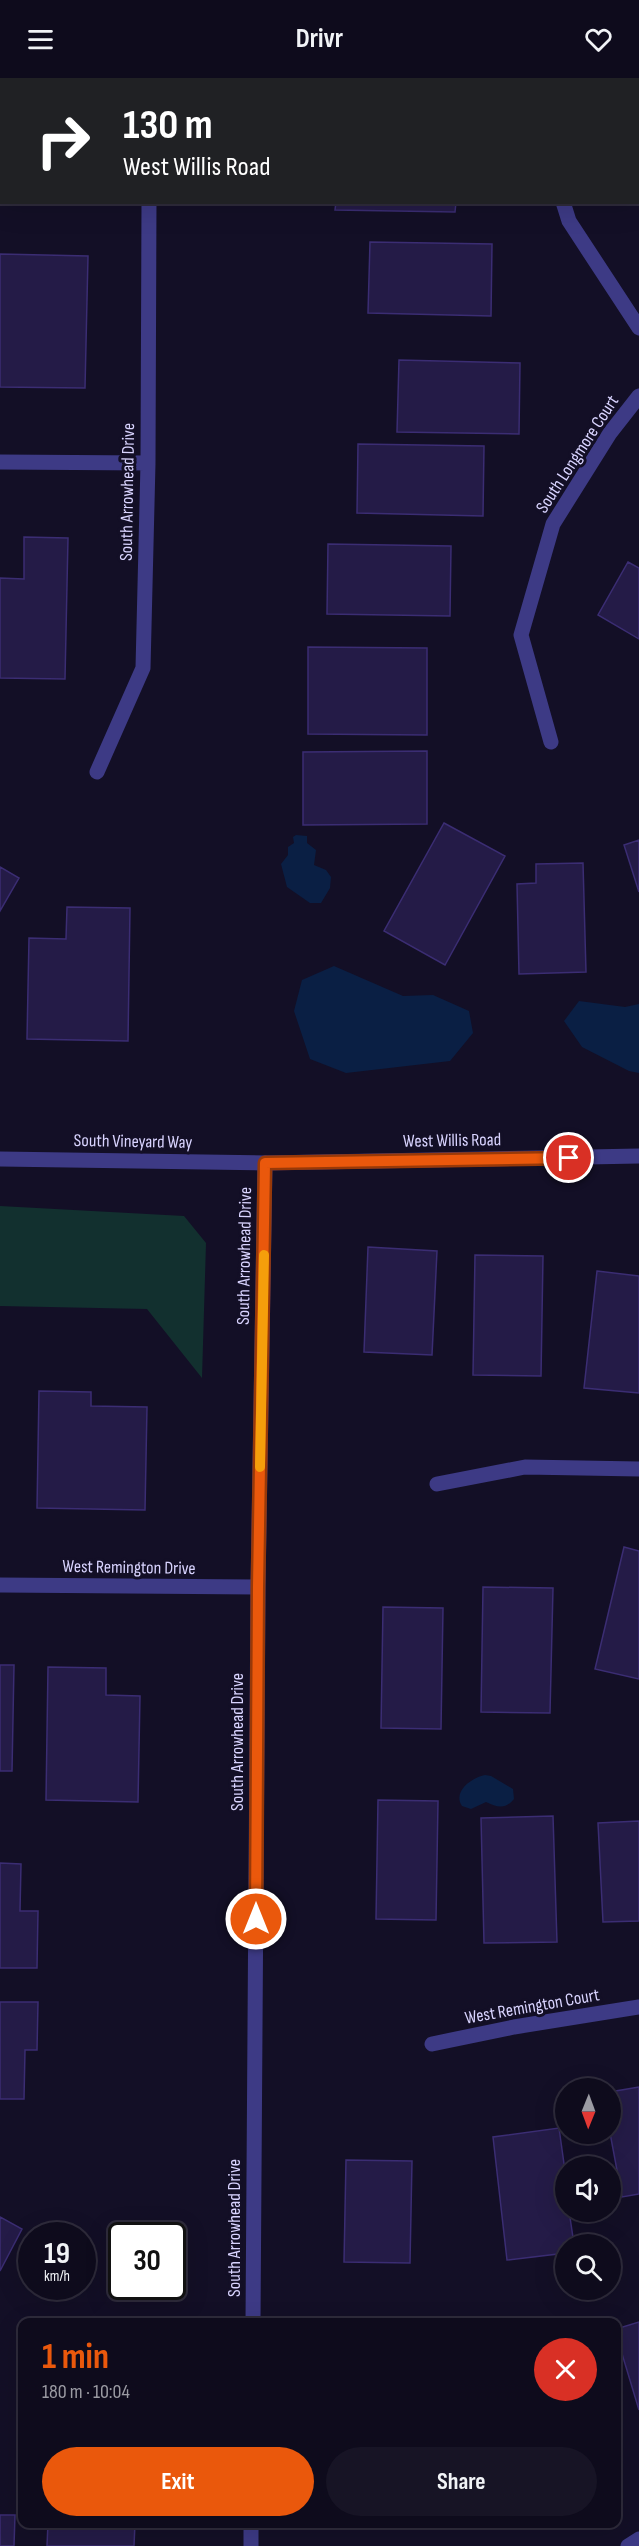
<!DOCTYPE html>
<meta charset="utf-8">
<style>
:root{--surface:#0e0b1c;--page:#171425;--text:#f1f3f6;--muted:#9b9ba3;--line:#2e2b3b;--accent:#ea580c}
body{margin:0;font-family:"Sofia Sans Condensed",sans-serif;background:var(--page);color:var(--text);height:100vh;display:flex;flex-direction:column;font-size:22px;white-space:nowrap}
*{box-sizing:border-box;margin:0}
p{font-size:20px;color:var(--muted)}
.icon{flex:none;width:33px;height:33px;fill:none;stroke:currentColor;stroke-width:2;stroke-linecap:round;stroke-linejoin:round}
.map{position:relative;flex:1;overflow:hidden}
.drawer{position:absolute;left:18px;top:2240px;width:603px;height:210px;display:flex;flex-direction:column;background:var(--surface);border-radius:12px;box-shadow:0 6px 24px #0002,0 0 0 2px var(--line)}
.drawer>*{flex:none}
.hud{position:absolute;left:0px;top:0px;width:639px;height:126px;box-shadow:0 6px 24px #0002,0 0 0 2px var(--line);background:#202124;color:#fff;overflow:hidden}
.needle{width:39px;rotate:181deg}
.fabs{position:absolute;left:555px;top:2000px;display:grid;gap:12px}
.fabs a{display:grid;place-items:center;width:66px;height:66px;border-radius:50%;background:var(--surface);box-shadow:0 6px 24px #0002,0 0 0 2px var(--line);font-size:30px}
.speed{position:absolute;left:18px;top:2144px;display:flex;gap:12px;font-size:30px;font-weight:700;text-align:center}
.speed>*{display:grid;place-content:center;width:78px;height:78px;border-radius:50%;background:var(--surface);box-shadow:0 6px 24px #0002,0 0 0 2px var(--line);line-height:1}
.speed small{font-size:15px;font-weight:400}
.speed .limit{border:3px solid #111;border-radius:9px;background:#fff;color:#111}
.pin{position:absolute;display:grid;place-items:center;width:51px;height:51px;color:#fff;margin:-26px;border:3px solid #fff;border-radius:50%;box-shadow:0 2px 6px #0007}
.me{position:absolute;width:66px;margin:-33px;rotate:0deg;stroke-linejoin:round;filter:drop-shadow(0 0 4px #0008)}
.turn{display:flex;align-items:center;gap:21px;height:126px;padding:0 24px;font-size:27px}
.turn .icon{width:78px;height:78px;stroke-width:2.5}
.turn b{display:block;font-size:42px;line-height:51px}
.round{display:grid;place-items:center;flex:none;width:63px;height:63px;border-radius:32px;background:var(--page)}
.overview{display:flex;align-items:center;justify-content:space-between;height:102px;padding:0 24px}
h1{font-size:36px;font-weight:700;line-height:45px;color:var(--accent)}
.cta{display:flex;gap:12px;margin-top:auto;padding:12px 24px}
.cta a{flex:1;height:69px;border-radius:36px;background:var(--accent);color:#fff;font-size:24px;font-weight:700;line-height:69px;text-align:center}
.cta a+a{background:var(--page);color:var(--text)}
header{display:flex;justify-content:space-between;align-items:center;height:78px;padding:0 24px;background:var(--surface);font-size:27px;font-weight:700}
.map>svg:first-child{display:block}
.green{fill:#12302f}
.water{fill:#0a1f44}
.building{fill:#241b47;stroke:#3b2d73;stroke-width:1.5}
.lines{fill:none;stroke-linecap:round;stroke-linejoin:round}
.minor{stroke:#3d3a85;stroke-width:15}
.tertiary{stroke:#3d3a85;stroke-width:15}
.route-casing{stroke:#983908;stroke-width:15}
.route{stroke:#ea580c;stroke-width:10}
.slow{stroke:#f59e0b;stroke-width:10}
.labels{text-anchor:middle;stroke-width:6;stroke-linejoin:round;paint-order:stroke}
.street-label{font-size:18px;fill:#d9d4ff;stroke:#130f26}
</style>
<header><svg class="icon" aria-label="menu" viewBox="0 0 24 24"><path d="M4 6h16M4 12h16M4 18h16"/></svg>Drivr<svg class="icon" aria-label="heart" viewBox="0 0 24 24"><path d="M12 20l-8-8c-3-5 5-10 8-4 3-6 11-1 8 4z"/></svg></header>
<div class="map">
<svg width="639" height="2468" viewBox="0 0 639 2468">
<rect width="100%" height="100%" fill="#130f26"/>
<!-- green -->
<path class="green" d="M0,1128L184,1138L206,1165L202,1300L147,1231L0,1228Z"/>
<!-- water -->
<path class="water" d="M296,757L307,758V765L316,772L314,787L326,792L331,799L330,810L321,825H310L287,809L281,786L288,777V769L294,765L293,759Z
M334,888L403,918L433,917L469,933L473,955L450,983L346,995L310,981L294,933L302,902Z
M579,923L625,929L639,926V995L629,993L582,969L564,943Z
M485,1697L491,1698L513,1711L514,1721C505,1732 497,1729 486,1724L471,1731L462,1728C452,1713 473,1699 485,1697Z"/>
<!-- building -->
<path class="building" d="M0,0H89L2,2V111Z
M318,0H441L318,2Z
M605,0H639V52L638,2Z
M336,124H456L455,134L335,132Z
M370,164L492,166L491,238L368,235Z
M0,176L88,178L85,310L0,309Z
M399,282L520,285L519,356L397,354Z
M358,366L484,368L483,438L357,435Z
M24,459L68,460L65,601L0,600V500L24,501Z
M328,466L451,468L450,538L327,536Z
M628,484L639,490V561L598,537Z
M308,569L427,570V657L308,656Z
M427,673V746L303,747V674Z
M444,745L505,778L445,887L384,853Z
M639,762V814L624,767Z
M583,785L586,894L519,896L517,806L536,805V786Z
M0,789L19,800L0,833Z
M67,829L130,830L128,963L27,961L29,860L66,861Z
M368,1169L437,1173L432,1277L364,1274Z
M475,1177L543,1178L541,1298L473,1297Z
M597,1193L639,1198V1315L584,1310Z
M39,1313L91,1314V1328L147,1329L145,1432L37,1430Z
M624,1469L639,1473V1601L595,1591Z
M483,1509L553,1510L550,1635L481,1634Z
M383,1529L443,1530L441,1651L381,1650Z
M0,1587H14L12,1693H0Z
M48,1589L106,1590V1617L140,1618L138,1724L46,1722Z
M378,1722L438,1723L436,1842L376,1841Z
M553,1738L557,1864L484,1865L481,1740Z
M639,1743V1843L603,1844L598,1745Z
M0,1785L21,1786L20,1833H38L37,1890H0Z
M0,1924H38L37,1972H25L24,2021H0Z
M639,2009V2116L622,2119L610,2055V2014Z
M559,2050L566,2100V2133H569L574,2166H566V2175L507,2182L493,2059Z
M346,2082L412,2083L410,2185L344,2184Z
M0,2139L22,2151L0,2193Z
M639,2244V2332L616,2256V2251Z
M0,2437H15L14,2468H0Z
M48,2445H135L134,2468H47Z"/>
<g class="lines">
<!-- minor -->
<path class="minor" d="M522,0V2
M150,2V0
M563,124L569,143L639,250
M0,384L148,385
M551,664L521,557L553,446L610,355L639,318
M97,694L143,590L148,385L149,124
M437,1406L525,1389L639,1391
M0,1507L258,1509
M432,1966L514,1949L639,1929
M253,2244L258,1509L265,1085
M251,2468V2445
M628,2468L639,2461"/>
<!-- tertiary -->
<path class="tertiary" d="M0,1081L265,1085L639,1078"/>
</g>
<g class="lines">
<!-- route casing -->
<g class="route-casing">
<path id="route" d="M256,1841L258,1509L265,1085L569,1080"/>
</g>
<!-- route -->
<use href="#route" class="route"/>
<!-- slow -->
<path class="slow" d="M260,1389L264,1177"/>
</g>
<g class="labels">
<!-- street labels -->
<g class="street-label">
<text transform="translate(577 376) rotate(-57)" y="6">South Longmore Court</text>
<text transform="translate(127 414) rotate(-89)" y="6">South Arrowhead Drive</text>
<text transform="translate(452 1062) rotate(-1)" y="6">West Willis Road</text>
<text transform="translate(133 1063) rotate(1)" y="6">South Vineyard Way</text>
<text transform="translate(244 1178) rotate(-89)" y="6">South Arrowhead Drive</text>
<text transform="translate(129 1489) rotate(1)" y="6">West Remington Drive</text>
<text transform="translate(237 1664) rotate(-90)" y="6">South Arrowhead Drive</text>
<text transform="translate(532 1928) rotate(-10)" y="6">West Remington Court</text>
<text transform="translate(234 2150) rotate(-90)" y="6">South Arrowhead Drive</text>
</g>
</g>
</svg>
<div class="fabs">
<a><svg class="needle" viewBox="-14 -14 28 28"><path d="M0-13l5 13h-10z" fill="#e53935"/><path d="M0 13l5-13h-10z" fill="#9b9ba3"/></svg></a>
<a><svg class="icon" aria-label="sound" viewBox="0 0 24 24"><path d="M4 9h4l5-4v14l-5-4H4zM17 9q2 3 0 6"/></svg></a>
<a><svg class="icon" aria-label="search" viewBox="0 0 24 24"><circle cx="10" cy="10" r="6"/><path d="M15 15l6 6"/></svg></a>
</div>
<div class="speed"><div>19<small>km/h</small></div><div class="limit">30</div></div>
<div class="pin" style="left:569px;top:1080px;background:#d93025"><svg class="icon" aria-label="arrive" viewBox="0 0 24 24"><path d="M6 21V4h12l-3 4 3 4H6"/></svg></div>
<svg class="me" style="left:256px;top:1841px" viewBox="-20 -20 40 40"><circle r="17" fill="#ea580c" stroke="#fff" stroke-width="3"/><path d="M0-11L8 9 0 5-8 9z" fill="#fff"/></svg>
<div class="hud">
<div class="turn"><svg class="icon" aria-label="right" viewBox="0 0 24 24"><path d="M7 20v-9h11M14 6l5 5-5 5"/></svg><div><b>130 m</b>West Willis Road</div></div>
</div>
<section class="drawer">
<div class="overview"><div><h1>1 min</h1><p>180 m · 10:04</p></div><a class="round" style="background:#d93025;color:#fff"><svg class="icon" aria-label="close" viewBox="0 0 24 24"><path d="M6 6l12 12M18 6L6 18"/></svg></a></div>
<div class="cta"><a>Exit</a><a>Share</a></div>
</section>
</div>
